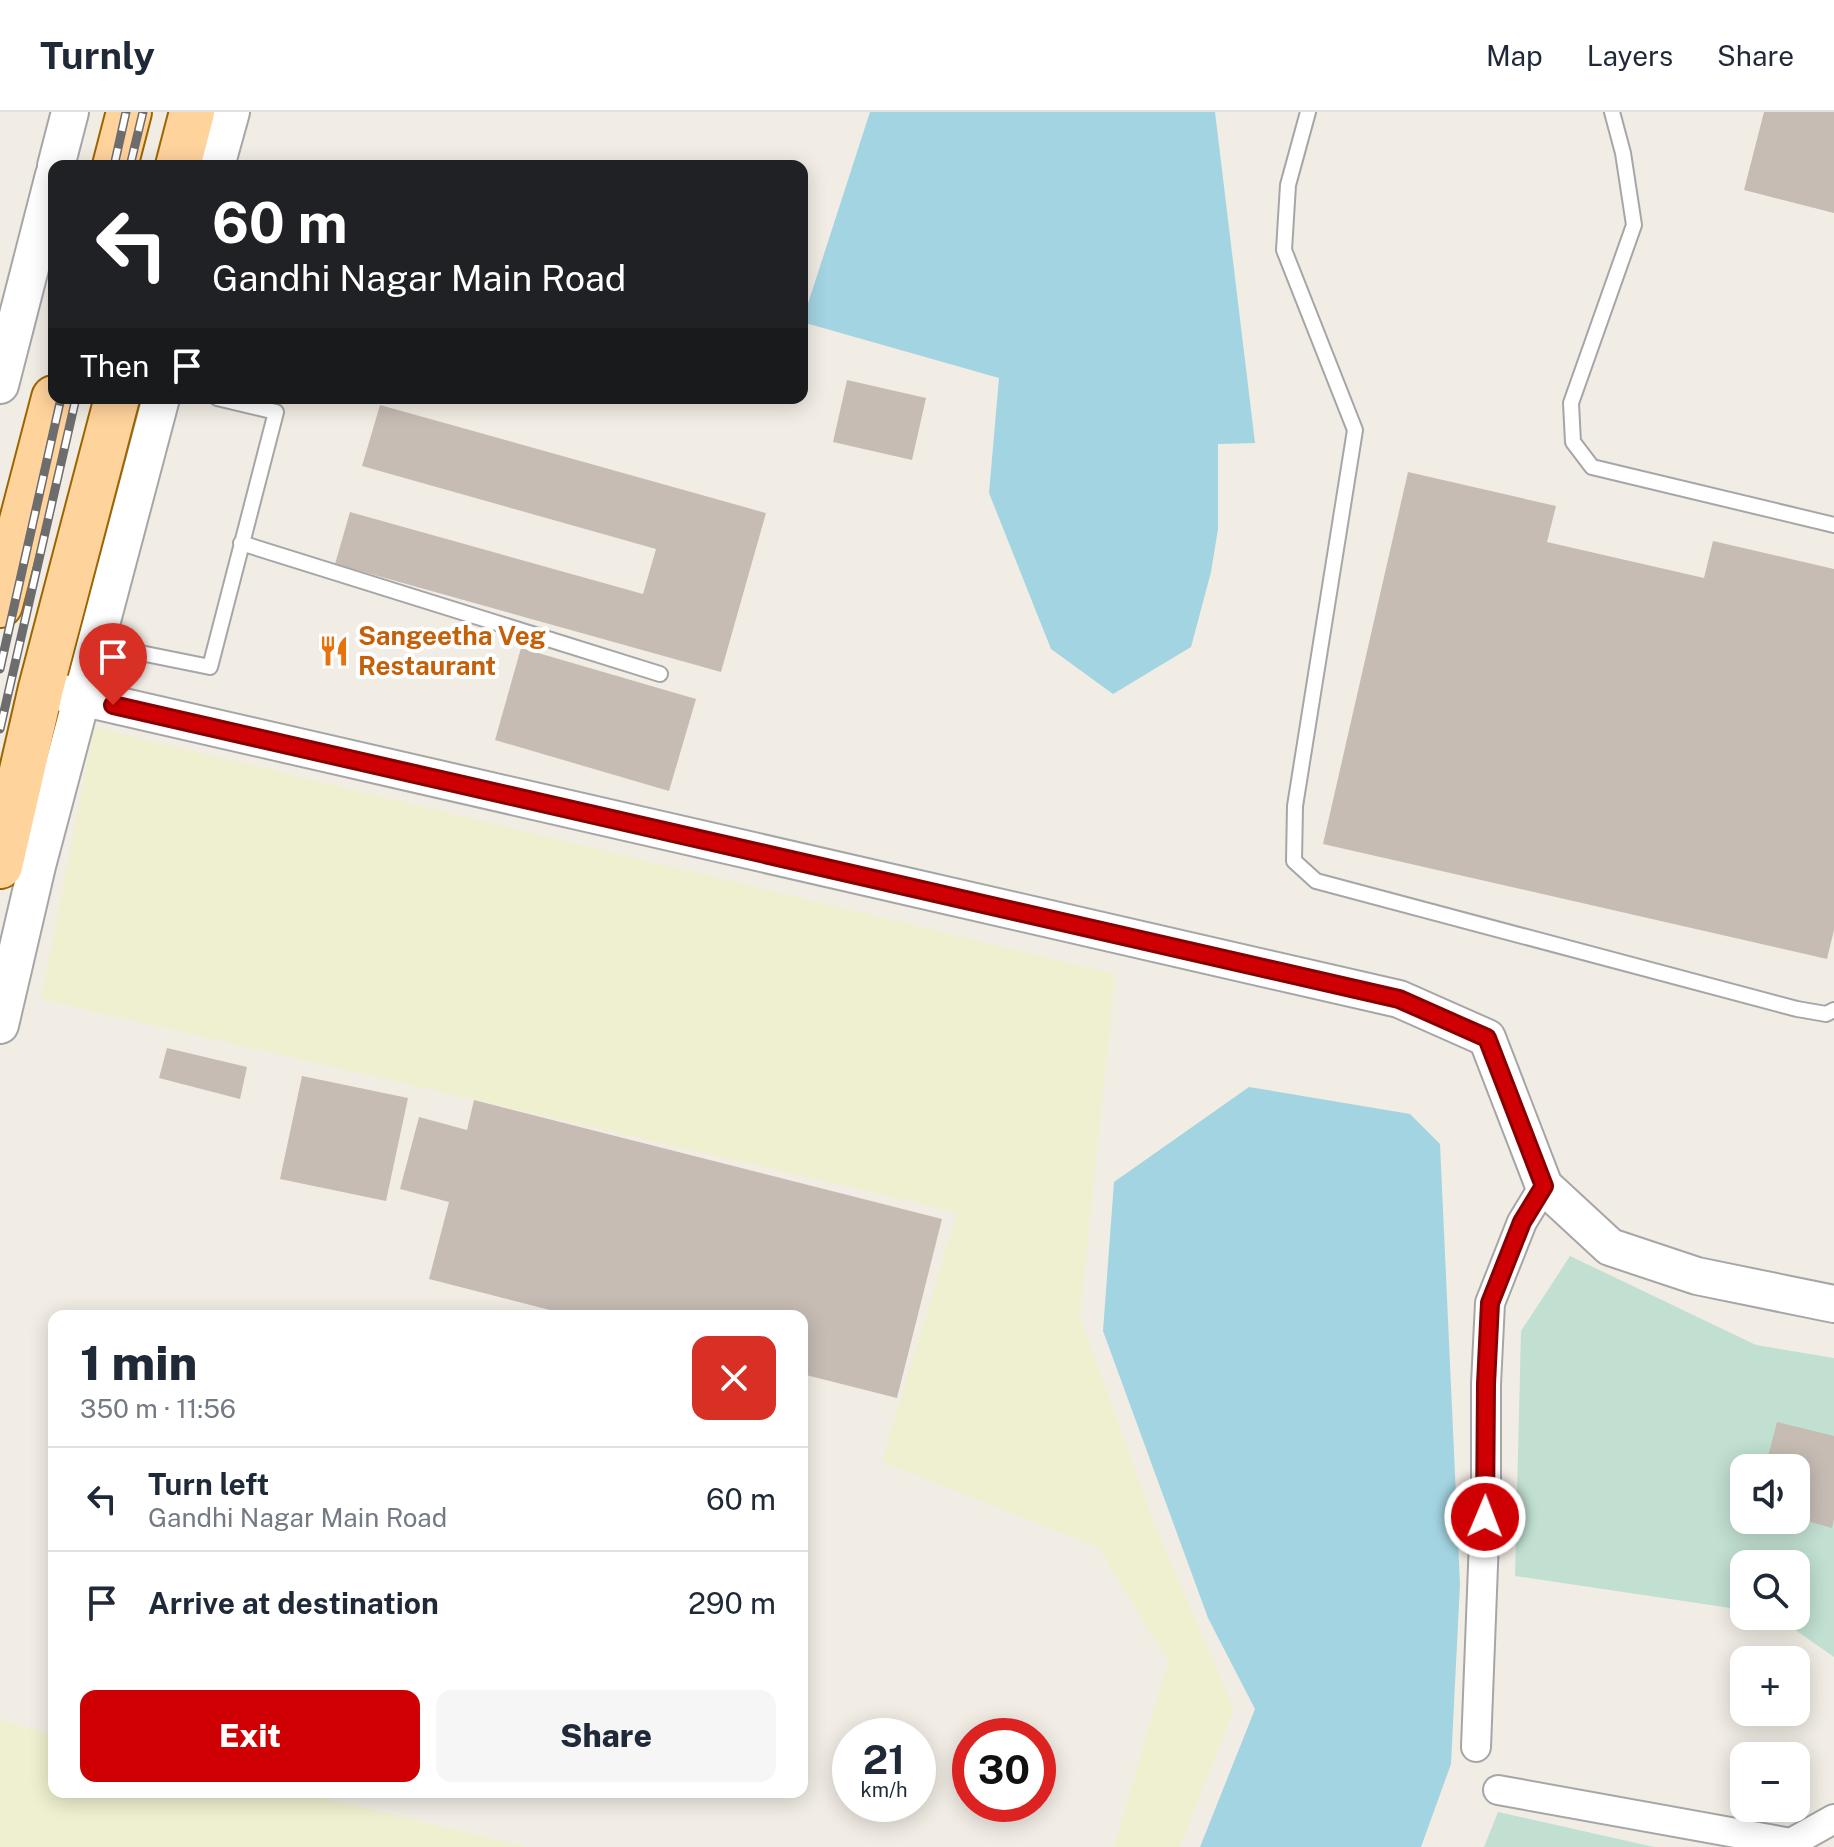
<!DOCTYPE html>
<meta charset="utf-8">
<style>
:root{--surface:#fff;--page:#f6f6f7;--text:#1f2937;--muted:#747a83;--line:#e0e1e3;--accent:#cf0003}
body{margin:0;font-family:"Public Sans",sans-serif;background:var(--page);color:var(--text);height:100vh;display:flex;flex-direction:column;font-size:30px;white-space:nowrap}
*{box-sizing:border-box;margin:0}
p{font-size:26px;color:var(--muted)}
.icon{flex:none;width:44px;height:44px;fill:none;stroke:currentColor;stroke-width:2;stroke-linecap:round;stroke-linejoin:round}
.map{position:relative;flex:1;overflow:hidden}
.drawer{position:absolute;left:48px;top:1198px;width:760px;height:488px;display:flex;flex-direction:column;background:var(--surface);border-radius:16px;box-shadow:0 4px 20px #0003}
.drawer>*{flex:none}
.top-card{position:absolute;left:48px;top:48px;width:760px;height:244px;border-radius:16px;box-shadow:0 4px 20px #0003;background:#202124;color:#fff;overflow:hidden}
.controls{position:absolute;left:1730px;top:1342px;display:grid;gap:16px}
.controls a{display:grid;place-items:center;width:80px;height:80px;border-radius:16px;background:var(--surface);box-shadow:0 4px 20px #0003;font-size:40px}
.speed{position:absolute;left:832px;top:1606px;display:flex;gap:16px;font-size:40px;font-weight:700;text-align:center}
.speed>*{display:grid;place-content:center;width:104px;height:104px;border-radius:50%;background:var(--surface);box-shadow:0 4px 20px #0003;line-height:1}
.speed small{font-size:20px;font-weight:400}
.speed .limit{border:12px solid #d22;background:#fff;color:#111}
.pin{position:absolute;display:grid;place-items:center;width:68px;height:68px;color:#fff;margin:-82px -34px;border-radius:50% 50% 50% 0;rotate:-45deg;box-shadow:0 0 8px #0007}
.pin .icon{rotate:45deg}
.me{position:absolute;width:88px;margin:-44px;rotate:1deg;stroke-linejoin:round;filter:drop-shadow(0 0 6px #0008)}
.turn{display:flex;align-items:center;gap:28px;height:168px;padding:0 32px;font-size:36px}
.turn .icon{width:104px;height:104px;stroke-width:2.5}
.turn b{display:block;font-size:56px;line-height:68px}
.then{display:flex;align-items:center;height:76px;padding:0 32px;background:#0003;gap:16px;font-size:30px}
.round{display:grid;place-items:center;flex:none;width:84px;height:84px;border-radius:16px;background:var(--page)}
.head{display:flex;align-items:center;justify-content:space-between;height:136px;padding:0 32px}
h1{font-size:48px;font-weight:800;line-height:60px}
.action{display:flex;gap:16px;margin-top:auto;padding:16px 32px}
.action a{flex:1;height:92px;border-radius:16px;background:var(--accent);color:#fff;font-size:32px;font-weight:800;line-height:92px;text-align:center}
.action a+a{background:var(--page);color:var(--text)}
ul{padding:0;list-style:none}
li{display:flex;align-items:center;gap:24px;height:104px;padding:0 32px;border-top:2px solid var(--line)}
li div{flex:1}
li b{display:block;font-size:30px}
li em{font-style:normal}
header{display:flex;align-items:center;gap:48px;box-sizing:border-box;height:112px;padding:0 40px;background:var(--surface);border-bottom:2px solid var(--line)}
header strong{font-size:38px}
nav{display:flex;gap:44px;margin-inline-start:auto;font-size:28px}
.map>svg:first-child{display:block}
.farmland{fill:#eef0cf}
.wetland{fill:#c1e0d1;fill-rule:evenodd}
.water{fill:#a3d4e1}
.building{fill:#c6bcb4}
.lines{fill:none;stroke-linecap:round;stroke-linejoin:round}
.service-casing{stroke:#a6a6a6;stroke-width:18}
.minor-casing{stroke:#a6a6a6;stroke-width:32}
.tertiary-casing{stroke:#a6a6a6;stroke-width:40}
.primary-casing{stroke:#9b6500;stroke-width:48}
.service{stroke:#fff;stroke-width:14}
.minor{stroke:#fff;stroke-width:28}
.tertiary{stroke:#fff;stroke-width:36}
.primary{stroke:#ffd39c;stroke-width:44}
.rail-casing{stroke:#6d6d6d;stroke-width:9}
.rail{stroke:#fff;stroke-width:6;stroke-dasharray:18;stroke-linecap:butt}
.route-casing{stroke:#870002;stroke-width:20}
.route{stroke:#cf0003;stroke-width:14}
.labels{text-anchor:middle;stroke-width:8;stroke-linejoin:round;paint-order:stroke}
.food-label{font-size:26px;font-weight:bold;fill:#c56008;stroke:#fff;text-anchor:start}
</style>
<header>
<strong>Turnly</strong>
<nav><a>Map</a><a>Layers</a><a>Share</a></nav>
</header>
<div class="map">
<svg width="1834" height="1735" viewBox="0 0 1834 1735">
<rect width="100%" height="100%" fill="#f1ede5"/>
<!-- farmland -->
<path class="farmland" d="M94,615L1115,862L1080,1205L1157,1419L1234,1597L1180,1735H1114L1168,1549L1098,1435L882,1350L957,1100L41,887Z
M0,1609L54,1622V1680H297L528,1735H0Z"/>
<!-- wetland -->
<path class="wetland" d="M1570,1144L1756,1233L1834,1246V1545L1775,1504H1796V1452H1744V1498L1515,1464L1521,1219ZM1744,1356H1796V1408H1744Z
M1498,1700L1654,1735H1484Z"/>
<!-- water -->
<path class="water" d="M870,0H1215L1255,331L1218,332V417L1211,460L1191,535L1113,582L1051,537L989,381L999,266L802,210Z
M1249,975L1410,1002L1440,1032L1460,1472L1451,1652L1421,1735H1200L1255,1597L1208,1506L1103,1219L1114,1070Z"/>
<!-- building -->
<path class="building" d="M1764,0H1834V101L1744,78Z
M847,268L926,286L912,348L833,330Z
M380,293L766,401L721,560L335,452L350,400L643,482L656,437L362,354Z
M1408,360L1556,394L1547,430L1704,466L1713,429L1834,457V818L1827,847L1323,732Z
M521,536L696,587L669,679L495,628Z
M167,936L247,955L240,987L159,966Z
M302,964L408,986L386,1089L280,1067Z
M474,988L942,1107L897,1286L802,1262V1204H573L429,1167L449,1090L400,1077L419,1005L467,1018Z
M1777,1310L1834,1324V1407L1832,1416L1796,1406V1356H1765Z"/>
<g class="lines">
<!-- service casing -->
<g class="service-casing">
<path id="service" d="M1308,0L1288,73L1284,138L1355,318L1295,694L1294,749L1316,769L1797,897L1826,902L1834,898
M1612,0L1623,41L1634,113L1571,291L1573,330L1592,355L1834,413
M241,431L660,562
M96,532L210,555L276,300L217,286"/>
</g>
<!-- minor casing -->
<g class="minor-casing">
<path id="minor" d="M1476,1635L1486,1376V1272L1490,1191L1522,1110L1544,1074
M1498,1678L1791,1731L1834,1707"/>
</g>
<!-- tertiary casing -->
<g class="tertiary-casing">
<path id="tertiary" d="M56,54L70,0
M216,54L231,0
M0,273L54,63
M41,576L1399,887L1487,926L1544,1074L1610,1135L1697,1164L1834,1192
M0,913L37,754L161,286"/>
</g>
<!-- primary casing -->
<g class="primary-casing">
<path id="primary" d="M115,54L129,0
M178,54L192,0
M0,493L54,286
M0,754L41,576L117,286"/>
</g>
<!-- service -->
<use href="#service" class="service"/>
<!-- minor -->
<use href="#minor" class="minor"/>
<!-- tertiary -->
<use href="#tertiary" class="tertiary"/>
<!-- primary -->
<use href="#primary" class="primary"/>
<!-- rail casing -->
<g class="rail-casing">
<path id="rail" d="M114,54L126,0
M130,54L143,0
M0,557L61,286
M0,617L76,286"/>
</g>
<!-- rail -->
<use href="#rail" class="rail"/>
</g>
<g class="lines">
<!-- route casing -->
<g class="route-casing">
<path id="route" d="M113,593L1399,887L1487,926L1544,1074L1522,1110L1490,1191L1486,1272L1485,1405"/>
</g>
<!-- route -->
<use href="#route" class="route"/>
</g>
<!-- icons -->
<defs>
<g id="restaurant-bare" transform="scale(2.4)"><path d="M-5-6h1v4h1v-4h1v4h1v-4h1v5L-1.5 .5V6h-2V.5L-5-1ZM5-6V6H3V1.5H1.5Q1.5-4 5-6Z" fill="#e8710a" stroke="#fff" stroke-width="2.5" paint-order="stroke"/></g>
</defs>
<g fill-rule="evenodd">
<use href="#restaurant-bare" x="334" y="539"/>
</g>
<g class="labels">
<!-- food labels -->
<g class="food-label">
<text x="358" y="533">Sangeetha Veg<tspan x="358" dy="30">Restaurant</tspan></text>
</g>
</g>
</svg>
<div class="controls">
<a><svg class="icon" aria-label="sound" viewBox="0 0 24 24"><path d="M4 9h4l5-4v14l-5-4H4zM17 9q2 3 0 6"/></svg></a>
<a><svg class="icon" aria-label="search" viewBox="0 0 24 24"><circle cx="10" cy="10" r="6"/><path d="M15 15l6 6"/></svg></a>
<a>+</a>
<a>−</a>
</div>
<div class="speed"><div>21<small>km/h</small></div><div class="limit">30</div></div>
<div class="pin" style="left:113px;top:593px;background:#d93025"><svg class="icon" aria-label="arrive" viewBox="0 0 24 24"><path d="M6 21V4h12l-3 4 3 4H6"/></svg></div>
<svg class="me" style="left:1485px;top:1405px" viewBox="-20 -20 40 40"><circle r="17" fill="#cf0003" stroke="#fff" stroke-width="3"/><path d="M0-11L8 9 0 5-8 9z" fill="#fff"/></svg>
<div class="top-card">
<div class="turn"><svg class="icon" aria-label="left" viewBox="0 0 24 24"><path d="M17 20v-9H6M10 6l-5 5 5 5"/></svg><div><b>60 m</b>Gandhi Nagar Main Road</div></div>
<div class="then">Then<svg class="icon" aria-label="arrive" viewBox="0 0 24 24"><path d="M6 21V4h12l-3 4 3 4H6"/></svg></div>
</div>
<section class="drawer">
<div class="head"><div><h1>1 min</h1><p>350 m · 11:56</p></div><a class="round" style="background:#d93025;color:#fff"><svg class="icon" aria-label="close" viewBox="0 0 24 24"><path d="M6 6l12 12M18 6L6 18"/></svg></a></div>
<ul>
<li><svg class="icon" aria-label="left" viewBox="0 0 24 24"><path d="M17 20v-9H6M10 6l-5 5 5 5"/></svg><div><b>Turn left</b><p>Gandhi Nagar Main Road</p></div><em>60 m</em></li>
<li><svg class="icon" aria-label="arrive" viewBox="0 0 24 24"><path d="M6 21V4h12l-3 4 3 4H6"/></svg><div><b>Arrive at destination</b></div><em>290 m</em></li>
</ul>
<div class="action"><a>Exit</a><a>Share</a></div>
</section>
</div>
